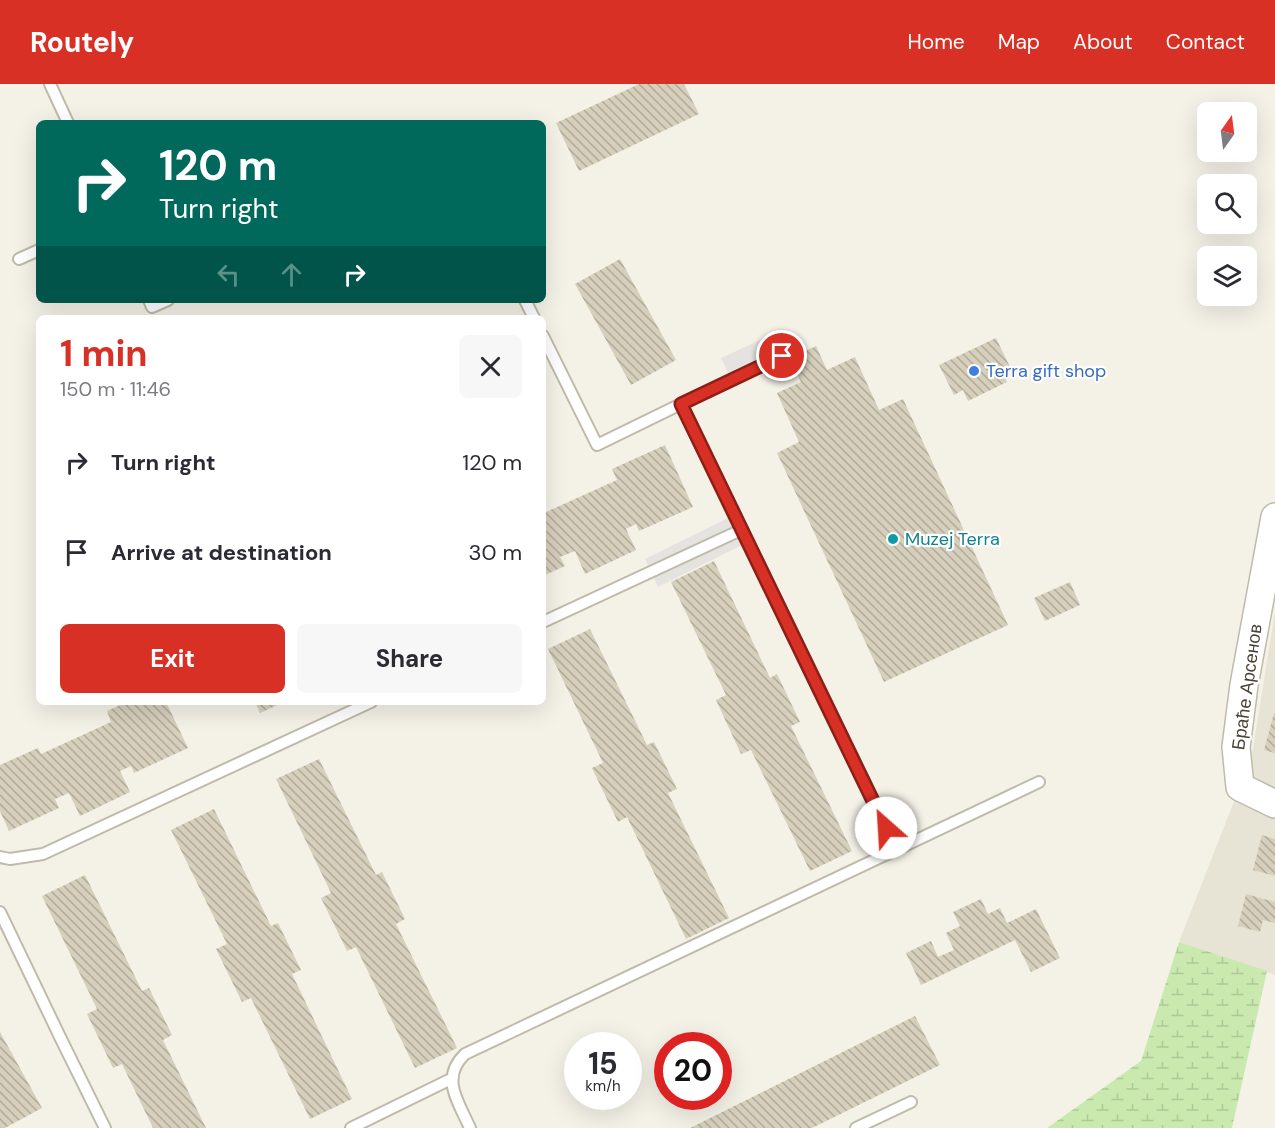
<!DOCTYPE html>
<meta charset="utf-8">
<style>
:root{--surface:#fff;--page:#f7f7f7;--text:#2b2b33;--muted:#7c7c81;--accent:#d93025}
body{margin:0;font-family:"DM Sans",sans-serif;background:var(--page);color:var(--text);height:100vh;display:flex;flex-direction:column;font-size:22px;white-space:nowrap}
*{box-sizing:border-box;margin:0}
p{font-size:20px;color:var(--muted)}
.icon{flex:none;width:33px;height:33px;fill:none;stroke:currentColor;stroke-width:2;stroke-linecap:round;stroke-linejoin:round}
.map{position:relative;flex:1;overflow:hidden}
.panel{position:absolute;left:36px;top:231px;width:510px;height:390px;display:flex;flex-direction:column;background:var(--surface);border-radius:9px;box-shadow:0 6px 24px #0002}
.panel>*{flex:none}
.banner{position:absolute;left:36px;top:36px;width:510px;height:183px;border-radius:9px;box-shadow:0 6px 24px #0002;background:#00695c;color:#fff;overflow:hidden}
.needle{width:39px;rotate:14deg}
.buttons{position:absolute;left:1197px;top:18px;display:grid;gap:12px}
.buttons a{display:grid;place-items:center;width:60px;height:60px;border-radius:9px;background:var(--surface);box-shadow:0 6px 24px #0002;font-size:30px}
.speed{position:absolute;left:564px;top:948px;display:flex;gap:12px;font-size:30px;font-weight:700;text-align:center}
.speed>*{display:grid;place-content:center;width:78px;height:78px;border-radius:50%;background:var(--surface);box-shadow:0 6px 24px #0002;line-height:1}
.speed small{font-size:15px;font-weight:400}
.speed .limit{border:9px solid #d22;background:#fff;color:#111}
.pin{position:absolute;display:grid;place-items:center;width:51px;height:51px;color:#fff;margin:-26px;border:3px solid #fff;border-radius:50%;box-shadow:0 2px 6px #0007}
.me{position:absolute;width:66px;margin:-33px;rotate:334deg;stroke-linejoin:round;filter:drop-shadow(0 0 4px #0008)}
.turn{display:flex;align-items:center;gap:21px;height:126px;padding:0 24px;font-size:27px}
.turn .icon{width:78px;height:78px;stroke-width:2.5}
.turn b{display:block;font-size:42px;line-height:51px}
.lanes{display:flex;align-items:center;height:57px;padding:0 24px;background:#0003;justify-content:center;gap:30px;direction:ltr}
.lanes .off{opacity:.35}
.round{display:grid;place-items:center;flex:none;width:63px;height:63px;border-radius:9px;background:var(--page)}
.headline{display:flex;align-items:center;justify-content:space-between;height:102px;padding:0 24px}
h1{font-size:36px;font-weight:700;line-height:45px;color:var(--accent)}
.primary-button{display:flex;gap:12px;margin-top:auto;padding:12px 24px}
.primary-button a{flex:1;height:69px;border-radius:9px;background:var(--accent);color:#fff;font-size:24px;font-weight:700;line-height:69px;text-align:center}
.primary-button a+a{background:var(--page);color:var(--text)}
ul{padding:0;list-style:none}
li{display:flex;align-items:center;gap:18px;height:90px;padding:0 24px}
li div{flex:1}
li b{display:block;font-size:22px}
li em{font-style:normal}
header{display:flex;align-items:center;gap:36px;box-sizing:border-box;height:84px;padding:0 30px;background:var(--accent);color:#fff}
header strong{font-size:28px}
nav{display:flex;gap:33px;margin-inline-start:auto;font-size:21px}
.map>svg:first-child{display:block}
.residential{fill:#e8e4d5}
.wetland{fill:url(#wetland-marsh)}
.parking{fill:#e5e3df}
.building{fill:url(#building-back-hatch)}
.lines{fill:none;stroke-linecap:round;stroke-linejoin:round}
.service-casing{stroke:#c0baaa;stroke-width:14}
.tertiary-casing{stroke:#c0baaa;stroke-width:30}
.service{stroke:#fff;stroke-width:10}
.tertiary{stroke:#fff;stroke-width:27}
.route-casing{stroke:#8d1f18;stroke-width:15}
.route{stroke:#d93025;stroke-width:10}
.shop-dot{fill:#3f7fe0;stroke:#fff;stroke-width:2}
.culture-dot{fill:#0f9aa8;stroke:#fff;stroke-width:2}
.labels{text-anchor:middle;stroke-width:4.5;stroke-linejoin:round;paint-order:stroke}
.shop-label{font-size:18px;fill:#366cbe;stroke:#fff;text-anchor:start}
.culture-label{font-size:18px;fill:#0d838f;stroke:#fff;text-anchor:start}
.street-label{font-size:18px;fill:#484236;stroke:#fff}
</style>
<header>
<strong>Routely</strong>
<nav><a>Home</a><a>Map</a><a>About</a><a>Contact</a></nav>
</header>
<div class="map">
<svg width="1275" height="1044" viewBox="0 0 1275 1044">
<defs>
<pattern id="wetland-marsh" width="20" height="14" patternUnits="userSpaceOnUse" patternTransform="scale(1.5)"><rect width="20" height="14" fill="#c9e9af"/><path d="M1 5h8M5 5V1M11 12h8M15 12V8" fill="none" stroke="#aec997"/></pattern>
<pattern id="building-back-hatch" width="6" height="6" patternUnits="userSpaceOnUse" patternTransform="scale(1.5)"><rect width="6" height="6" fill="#d6cfbc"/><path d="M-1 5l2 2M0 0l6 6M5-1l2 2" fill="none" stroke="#b0aa9a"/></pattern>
</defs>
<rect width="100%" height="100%" fill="#f4f2e7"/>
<!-- residential -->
<path class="residential" d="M1275,527V891L1179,858L1252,671Z"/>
<!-- wetland -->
<path class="wetland" d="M1179,858L1267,887L1232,1044H1047L1141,977Z"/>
<!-- parking -->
<path class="parking" d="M769,252L777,270L730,293L721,274Z
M728,434L742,461L658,503L645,475Z"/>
<!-- building -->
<path class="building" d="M639,0H684L699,30L579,87L556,39Z
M620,175L676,276L631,301L575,200Z
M996,254L1011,285L1002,289L1007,298L968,317L963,306L954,311L939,281Z
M816,262L827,286L855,273L879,326L903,315L1008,541L884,598L777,369L799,358L777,309L801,298L789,275Z
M665,361L693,423L639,447L636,440L626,445L636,466L585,490L575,467L560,473L565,482L543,492V421L546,428L617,396L612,385Z
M714,477L770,594L777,590L800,638L791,642L852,767L810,787L751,666L741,670L716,616L726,611L671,498Z
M1070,498L1080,521L1045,537L1034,514Z
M590,545L647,661L654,658L677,705L668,709L729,834L686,855L627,733L618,738L592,684L603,679L548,565Z
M127,618H166L188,664L134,689L131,682L120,687L130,708L80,732L69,709L55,715L59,724L9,747L0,727V681L38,664L41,670L111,638L107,627Z
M255,618H284L260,629Z
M1274,629H1275V669L1264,666Z
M319,675L376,791L382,788L405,835L396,840L457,964L415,984L356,863L347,867L321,814L331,809L276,695Z
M214,725L271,842L278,839L301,886L292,890L352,1015L310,1035L251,914L242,918L216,865L227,860L171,746Z
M1262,751L1275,755V792L1253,786Z
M85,791L142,907L149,904L172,951L163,956L206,1044H153L122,980L113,984L87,930L97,925L42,812Z
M1246,810L1275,818V839L1263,836L1260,848L1238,842Z
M981,815L988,830L1000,824L1007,839L1036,825L1060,874L1031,888L1015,856L921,901L906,869L931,857L938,873L954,866L946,849L960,842L953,828Z
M915,932L940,981L812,1044H690Z
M0,948L42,1024L5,1044H0Z"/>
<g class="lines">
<!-- service casing -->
<g class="service-casing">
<path id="service" d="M50,0L68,39
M19,175L39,166
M149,216L152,223L168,216
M525,216L534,234
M543,252L597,361L681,320L897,765
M681,320L782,272
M543,538L741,446
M0,773L10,775L43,770L371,618
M0,828L61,955L105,1044
M351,1044L451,995
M470,1044C458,1017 440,994 465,970L1039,698
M856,1044L911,1018"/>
</g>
<!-- tertiary casing -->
<g class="tertiary-casing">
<path id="tertiary" d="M1275,433L1244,601L1236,663L1240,703L1275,720"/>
</g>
<!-- service -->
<use href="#service" class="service"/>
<!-- tertiary -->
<use href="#tertiary" class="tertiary"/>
</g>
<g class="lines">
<!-- route casing -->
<g class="route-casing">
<path id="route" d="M782,272L681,320L886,744"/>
</g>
<!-- route -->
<use href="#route" class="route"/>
</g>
<!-- markers -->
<circle class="shop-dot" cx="974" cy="287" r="6"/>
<circle class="culture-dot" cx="893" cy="455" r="6"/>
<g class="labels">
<!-- shop labels -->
<g class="shop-label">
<text x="986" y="293">Terra gift shop</text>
</g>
<!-- culture labels -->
<g class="culture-label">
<text x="905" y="461">Muzej Terra</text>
</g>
<!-- street labels -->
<g class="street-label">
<text transform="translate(1247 603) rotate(-82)" y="6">Браће Арсенов</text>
</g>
</g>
</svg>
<div class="buttons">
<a><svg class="needle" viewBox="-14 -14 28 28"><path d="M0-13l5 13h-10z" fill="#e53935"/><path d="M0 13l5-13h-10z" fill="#7c7c81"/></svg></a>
<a><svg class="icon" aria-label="search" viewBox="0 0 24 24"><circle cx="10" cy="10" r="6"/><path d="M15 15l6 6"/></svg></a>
<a><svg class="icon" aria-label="layers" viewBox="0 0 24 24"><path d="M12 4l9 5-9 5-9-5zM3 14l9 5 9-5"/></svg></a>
</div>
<div class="speed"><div>15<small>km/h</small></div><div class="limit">20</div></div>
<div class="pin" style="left:782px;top:272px;background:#d93025"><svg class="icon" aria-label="arrive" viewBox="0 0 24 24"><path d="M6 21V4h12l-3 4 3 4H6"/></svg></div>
<svg class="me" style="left:886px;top:744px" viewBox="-20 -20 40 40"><circle r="19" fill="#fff"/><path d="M0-13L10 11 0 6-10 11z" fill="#d93025"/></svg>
<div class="banner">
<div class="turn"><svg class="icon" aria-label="right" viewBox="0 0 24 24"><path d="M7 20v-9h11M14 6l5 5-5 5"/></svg><div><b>120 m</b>Turn right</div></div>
<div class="lanes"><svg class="icon off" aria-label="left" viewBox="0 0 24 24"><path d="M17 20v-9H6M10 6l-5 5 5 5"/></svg><svg class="icon off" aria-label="ahead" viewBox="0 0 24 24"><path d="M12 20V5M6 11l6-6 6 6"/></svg><svg class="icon" aria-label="right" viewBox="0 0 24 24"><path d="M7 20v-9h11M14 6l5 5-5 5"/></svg></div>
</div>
<section class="panel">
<div class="headline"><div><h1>1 min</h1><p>150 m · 11:46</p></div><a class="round"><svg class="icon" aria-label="close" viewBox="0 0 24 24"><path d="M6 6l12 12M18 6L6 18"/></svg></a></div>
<ul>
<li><svg class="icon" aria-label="right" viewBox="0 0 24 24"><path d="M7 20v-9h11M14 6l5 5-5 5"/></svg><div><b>Turn right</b></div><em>120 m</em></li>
<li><svg class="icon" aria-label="arrive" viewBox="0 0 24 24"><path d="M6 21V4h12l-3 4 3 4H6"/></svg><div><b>Arrive at destination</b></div><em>30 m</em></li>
</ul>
<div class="primary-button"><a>Exit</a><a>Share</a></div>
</section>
</div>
